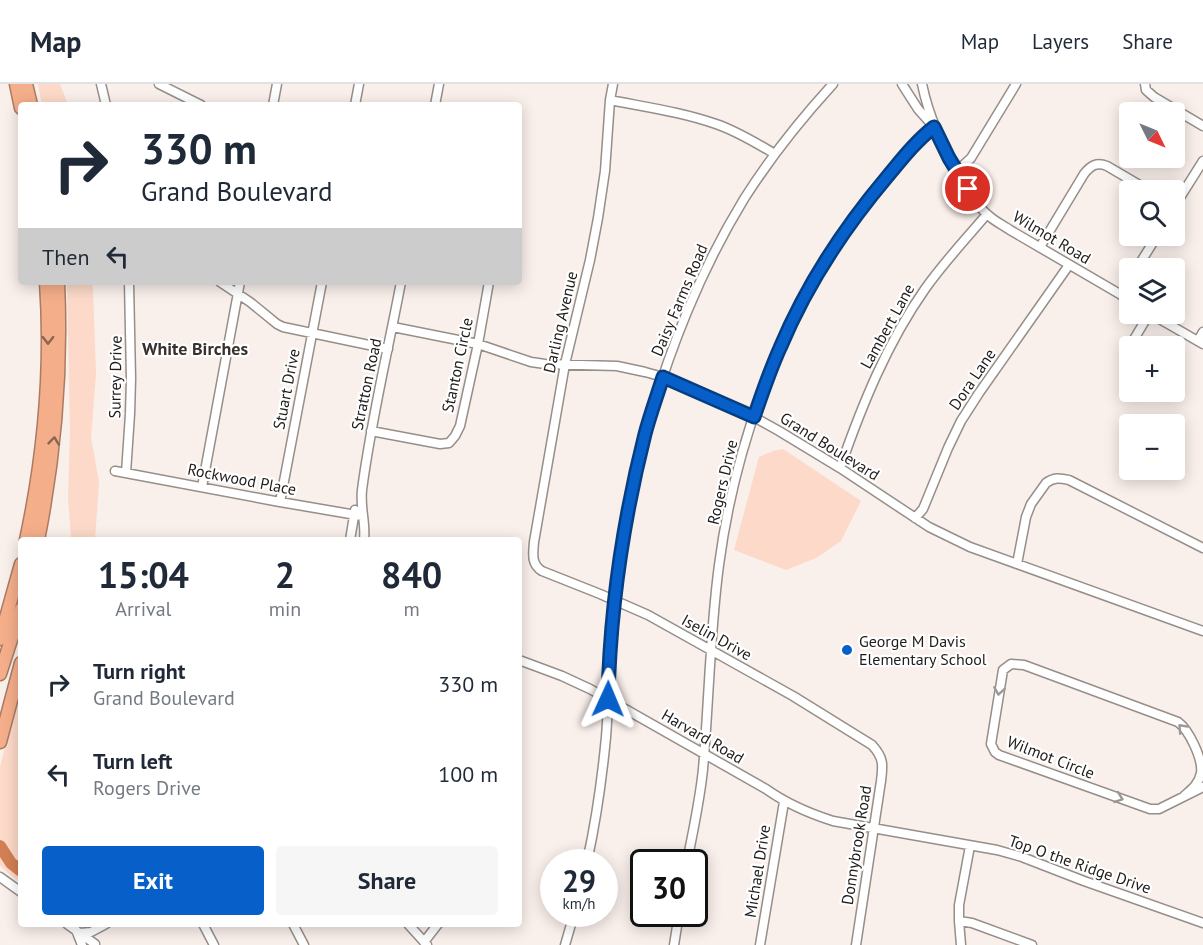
<!DOCTYPE html>
<meta charset="utf-8">
<style>
:root{--surface:#fff;--page:#f6f6f7;--text:#1f2937;--muted:#747a83;--line:#e0e1e3;--accent:#0760c9}
body{margin:0;font-family:"PT Sans",sans-serif;background:var(--page);color:var(--text);height:100vh;display:flex;flex-direction:column;font-size:22px;white-space:nowrap}
*{box-sizing:border-box;margin:0}
p{font-size:20px;color:var(--muted)}
.icon{flex:none;width:33px;height:33px;fill:none;stroke:currentColor;stroke-width:2;stroke-linecap:round;stroke-linejoin:round}
.map{position:relative;flex:1;overflow:hidden}
.drawer{position:absolute;left:18px;top:453px;width:504px;height:390px;display:flex;flex-direction:column;background:var(--surface);border-radius:6px;box-shadow:0 3px 15px #0003}
.drawer>*{flex:none}
.guide{position:absolute;left:18px;top:18px;width:504px;height:183px;border-radius:6px;box-shadow:0 3px 15px #0003;background:#fff;color:var(--text);overflow:hidden}
.needle{width:39px;rotate:133deg}
.tools{position:absolute;left:1119px;top:18px;display:grid;gap:12px}
.tools a{display:grid;place-items:center;width:66px;height:66px;border-radius:6px;background:var(--surface);box-shadow:0 3px 15px #0003;font-size:30px}
.speed{position:absolute;left:540px;top:765px;display:flex;gap:12px;font-size:30px;font-weight:700;text-align:center}
.speed>*{display:grid;place-content:center;width:78px;height:78px;border-radius:50%;background:var(--surface);box-shadow:0 3px 15px #0003;line-height:1}
.speed small{font-size:15px;font-weight:400}
.speed .limit{border:3px solid #111;border-radius:9px;background:#fff;color:#111}
.pin{position:absolute;display:grid;place-items:center;width:51px;height:51px;color:#fff;margin:-26px;border:3px solid #fff;border-radius:50%;box-shadow:0 2px 6px #0007}
.me{position:absolute;width:66px;margin:-33px;rotate:1deg;stroke-linejoin:round;filter:drop-shadow(0 0 4px #0008)}
.turn{display:flex;align-items:center;gap:21px;height:126px;padding:0 24px;font-size:27px}
.turn .icon{width:78px;height:78px;stroke-width:2.5}
.turn b{display:block;font-size:42px;line-height:51px}
.then{display:flex;align-items:center;height:57px;padding:0 24px;background:#0003;gap:12px;font-size:22px}
.eta{display:flex;justify-content:space-evenly;align-items:center;height:102px;text-align:center}
.eta b{font-size:36px;font-weight:800;line-height:42px}
.cta{display:flex;gap:12px;margin-top:auto;padding:12px 24px}
.cta a{flex:1;height:69px;border-radius:6px;background:var(--accent);color:#fff;font-size:24px;font-weight:800;line-height:69px;text-align:center}
.cta a+a{background:var(--page);color:var(--text)}
ul{padding:0;list-style:none}
li{display:flex;align-items:center;gap:18px;height:90px;padding:0 24px}
li div{flex:1}
li b{display:block;font-size:22px}
li em{font-style:normal}
header{display:flex;align-items:center;gap:36px;box-sizing:border-box;height:84px;padding:0 30px;background:var(--surface);border-bottom:2px solid var(--line)}
header strong{font-size:28px}
nav{display:flex;gap:33px;margin-inline-start:auto;font-size:21px}
.map>svg:first-child{display:block}
.green{fill:#fcd9c8}
.lines{fill:none;stroke-linecap:round;stroke-linejoin:round}
.river{stroke:#d37f53;stroke-width:12}
.minor-casing{stroke:#968e89;stroke-width:11}
.highway-casing{stroke:#aa7b63;stroke-width:15}
.minor{stroke:#fff;stroke-width:8}
.highway{stroke:#f5ae8a;stroke-width:12}
.oneway{stroke:#8a6552}
.oneway2{stroke:#9b9998}
.route-casing{stroke:#053e83;stroke-width:15}
.route{stroke:#0760c9;stroke-width:10}
.poi-dot{fill:#0760c9;stroke:#fff;stroke-width:2}
.labels{text-anchor:middle;stroke-width:4.5;stroke-linejoin:round;paint-order:stroke}
.street-label{font-size:16px;fill:#201c1b;stroke:#fff}
.poi-label{font-size:16px;fill:#201c1b;stroke:#fff;text-anchor:start}
.neighbourhood-label{font-size:18px;font-weight:bold;fill:#38312e;stroke:#fff}
</style>
<header>
<strong>Map</strong>
<nav><a>Map</a><a>Layers</a><a>Share</a></nav>
</header>
<div class="map">
<svg width="1203" height="861" viewBox="0 0 1203 861">
<rect width="100%" height="100%" fill="#f9efeb"/>
<!-- green -->
<path class="green" d="M38,0H60L68,21H42Z
M67,198H92L93,206L96,290L91,353L99,398L95,456H70L71,454L68,414L70,348Z
M783,365L861,417L841,457L818,473L786,486L734,466L759,373L773,367Z
M21,600V742L19,753L21,755V799L8,789L0,781V683Z"/>
<g class="lines">
<!-- river -->
<path class="river" d="M0,762L11,779L21,787"/>
<!-- minor casing -->
<g class="minor-casing">
<path id="minor" d="M101,0L106,21
M159,0L201,21
M613,0L610,16L605,87L598,134L590,176L565,280L534,458C533,470 531,480 542,487L600,510L648,531L793,612L872,661C884,674 883,681 881,697L856,861
M922,0C929,34 943,64 961,93C968,106 976,121 988,131C994,137 1003,141 1010,146L1130,216
M1145,0L1146,6L1154,13L1203,42
M610,16C645,23 682,28 716,40C737,47 756,59 775,70
M273,21L277,0
M355,21L359,0
M435,21L439,0
M957,87L971,74L1016,0
M1174,123L1203,77
M1040,163L1084,90C1091,81 1097,78 1107,82L1148,106
M1137,184L1157,152
M220,198L250,218L277,240L283,243L388,265
M1121,211L1130,197
M1151,230L1203,260
M393,243L478,260L531,278L545,280L617,282L645,288L663,293L754,333L779,347L840,384L929,443L970,463L1203,547
M1198,257L1203,248
M1130,262L1149,230
M371,347L440,360L449,359L455,352L460,342L478,260L489,198
M840,384C862,321 887,259 925,205C944,178 966,155 987,130
M115,387L280,418L362,432
M126,389L130,330L131,295L129,198
M202,403L240,198
M280,418L322,198
M915,434L923,425L948,364L961,337L979,309L1069,181
M350,456L355,426
M364,456C366,439 360,424 362,406C371,336 388,267 401,198
M1017,480L1026,433L1031,420L1046,399C1054,393 1060,394 1069,396L1203,464
M519,576L562,592L590,605L766,705C787,720 808,729 833,737L997,766L1022,773L1084,797L1203,839
M1184,712C1191,706 1199,700 1201,689C1203,675 1189,646 1178,638L1024,581L1011,580L1003,586L991,660L995,668L999,671L1150,725H1159L1203,703
M587,778C596,737 602,695 606,653C608,630 608,608 609,585C610,563 612,540 614,517C625,418 649,320 687,228C703,189 722,151 744,115C770,74 800,36 833,0
M687,778C693,747 700,716 703,685C709,617 710,548 719,481C734,367 775,252 839,156C864,118 894,84 925,50L934,43L918,25L902,0
M0,793L21,808
M959,837L972,839L1032,861
M67,840L95,860
M203,840L214,861
M293,840L304,861
M408,840L427,861
M76,846L82,861
M80,849L91,848L106,840
M424,858L438,840
M565,861L574,830
M674,861L679,830
M760,861L784,718
M961,861L959,837V821L970,762"/>
</g>
<!-- highway casing -->
<g class="highway-casing">
<path id="highway" d="M16,0L21,24
M26,0L31,21
M26,456C44,372 52,284 46,198
M38,456C55,371 62,285 58,198
M0,555L21,480
M0,590L21,525
M0,658L21,579"/>
</g>
<!-- minor -->
<use href="#minor" class="minor"/>
<!-- highway -->
<use href="#highway" class="highway"/>
</g>
<!-- one-way arrows -->
<defs><path id="oneway-chevron" d="M-2-3.5L2.5 0L-2 3.5" fill="none" stroke-width="1.6" stroke-linecap="round" stroke-linejoin="round" transform="scale(1.5)"/></defs>
<g class="oneway">
<use href="#oneway-chevron" transform="translate(48 256) rotate(90)"/>
<use href="#oneway-chevron" transform="translate(54 357) rotate(-84)"/>
</g>
<g class="oneway2">
<use href="#oneway-chevron" transform="translate(999 607) rotate(99)"/>
<use href="#oneway-chevron" transform="translate(1182 644) rotate(-133)"/>
<use href="#oneway-chevron" transform="translate(1119 714) rotate(20)"/>
</g>
<g class="lines">
<!-- route casing -->
<g class="route-casing">
<path id="route" d="M608,615C610,526 623,437 645,350C650,331 657,312 663,293L754,333C762,310 770,286 780,264C806,202 844,144 887,93C902,75 916,57 934,43L949,74L968,105"/>
</g>
<!-- route -->
<use href="#route" class="route"/>
</g>
<!-- markers -->
<circle class="poi-dot" cx="847" cy="566" r="6"/>
<g class="labels">
<!-- street labels -->
<g class="street-label">
<text transform="translate(1052 153) rotate(31)" y="6">Wilmot Road</text>
<text transform="translate(679 216) rotate(-67)" y="6">Daisy Farms Road</text>
<text transform="translate(560 238) rotate(-77)" y="6">Darling Avenue</text>
<text transform="translate(887 242) rotate(-61)" y="6">Lambert Lane</text>
<text transform="translate(457 281) rotate(-78)" y="6">Stanton Circle</text>
<text transform="translate(115 293) rotate(-89)" y="6">Surrey Drive</text>
<text transform="translate(972 295) rotate(-56)" y="6">Dora Lane</text>
<text transform="translate(366 300) rotate(-78)" y="6">Stratton Road</text>
<text transform="translate(286 305) rotate(-79)" y="6">Stuart Drive</text>
<text transform="translate(830 362) rotate(32)" y="6">Grand Boulevard</text>
<text transform="translate(242 395) rotate(11)" y="6">Rockwood Place</text>
<text transform="translate(722 398) rotate(-77)" y="6">Rogers Drive</text>
<text transform="translate(717 553) rotate(29)" y="6">Iselin Drive</text>
<text transform="translate(703 652) rotate(30)" y="6">Harvard Road</text>
<text transform="translate(1051 673) rotate(21)" y="6">Wilmot Circle</text>
<text transform="translate(856 761) rotate(-81)" y="6">Donnybrook Road</text>
<text transform="translate(1080 780) rotate(19)" y="6">Top O the Ridge Drive</text>
<text transform="translate(757 787) rotate(-81)" y="6">Michael Drive</text>
</g>
<!-- poi labels -->
<g class="poi-label">
<text x="859" y="563">George M Davis<tspan x="859" dy="18">Elementary School</tspan></text>
</g>
<!-- neighbourhood labels -->
<g class="neighbourhood-label">
<text x="195" y="271">White Birches</text>
</g>
</g>
</svg>
<div class="tools">
<a><svg class="needle" viewBox="-14 -14 28 28"><path d="M0-13l5 13h-10z" fill="#e53935"/><path d="M0 13l5-13h-10z" fill="#747a83"/></svg></a>
<a><svg class="icon" aria-label="search" viewBox="0 0 24 24"><circle cx="10" cy="10" r="6"/><path d="M15 15l6 6"/></svg></a>
<a><svg class="icon" aria-label="layers" viewBox="0 0 24 24"><path d="M12 4l9 5-9 5-9-5zM3 14l9 5 9-5"/></svg></a>
<a>+</a>
<a>−</a>
</div>
<div class="speed"><div>29<small>km/h</small></div><div class="limit">30</div></div>
<div class="pin" style="left:968px;top:105px;background:#d93025"><svg class="icon" aria-label="arrive" viewBox="0 0 24 24"><path d="M6 21V4h12l-3 4 3 4H6"/></svg></div>
<svg class="me" style="left:608px;top:615px" viewBox="-20 -20 40 40"><path d="M0-17L14 15 0 8-14 15z" fill="#0760c9" stroke="#fff" stroke-width="4"/></svg>
<div class="guide">
<div class="turn"><svg class="icon" aria-label="right" viewBox="0 0 24 24"><path d="M7 20v-9h11M14 6l5 5-5 5"/></svg><div><b>330 m</b>Grand Boulevard</div></div>
<div class="then">Then<svg class="icon" aria-label="left" viewBox="0 0 24 24"><path d="M17 20v-9H6M10 6l-5 5 5 5"/></svg></div>
</div>
<section class="drawer">
<div class="eta">
<div><b>15:04</b><p>Arrival</p></div>
<div><b>2</b><p>min</p></div>
<div><b>840</b><p>m</p></div>
</div>
<ul>
<li><svg class="icon" aria-label="right" viewBox="0 0 24 24"><path d="M7 20v-9h11M14 6l5 5-5 5"/></svg><div><b>Turn right</b><p>Grand Boulevard</p></div><em>330 m</em></li>
<li><svg class="icon" aria-label="left" viewBox="0 0 24 24"><path d="M17 20v-9H6M10 6l-5 5 5 5"/></svg><div><b>Turn left</b><p>Rogers Drive</p></div><em>100 m</em></li>
</ul>
<div class="cta"><a>Exit</a><a>Share</a></div>
</section>
</div>
